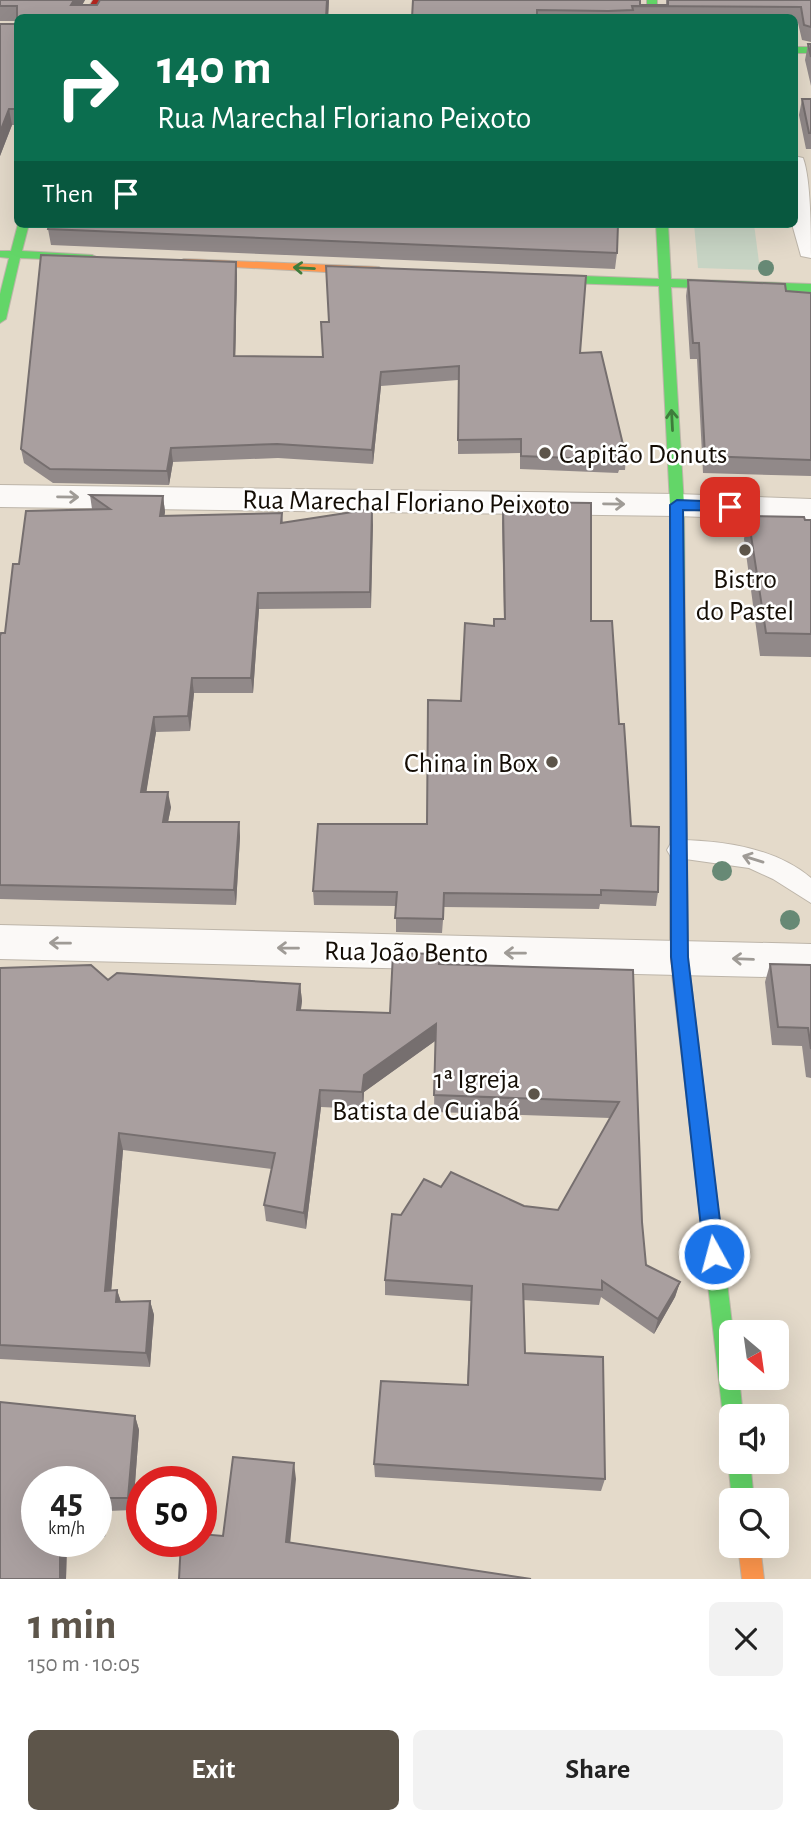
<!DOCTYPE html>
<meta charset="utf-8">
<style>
:root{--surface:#fff;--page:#f2f2f2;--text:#222;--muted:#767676;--accent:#5d554a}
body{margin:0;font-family:"Alegreya Sans",sans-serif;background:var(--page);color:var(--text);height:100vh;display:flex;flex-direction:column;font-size:26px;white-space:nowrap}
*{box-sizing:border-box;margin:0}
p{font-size:23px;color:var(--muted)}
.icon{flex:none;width:38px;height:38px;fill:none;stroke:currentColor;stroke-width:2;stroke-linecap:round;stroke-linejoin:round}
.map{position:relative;height:1579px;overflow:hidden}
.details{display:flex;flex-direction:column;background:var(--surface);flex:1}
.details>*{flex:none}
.guide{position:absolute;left:14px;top:14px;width:784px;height:214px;border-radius:10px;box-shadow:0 7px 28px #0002;background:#0b6e4f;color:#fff;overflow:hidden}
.needle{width:46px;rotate:151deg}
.fabs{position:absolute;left:719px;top:1320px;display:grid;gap:14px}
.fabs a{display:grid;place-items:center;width:70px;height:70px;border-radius:10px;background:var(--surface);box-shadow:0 7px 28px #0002;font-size:35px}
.speed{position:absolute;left:21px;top:1466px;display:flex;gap:14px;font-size:35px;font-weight:700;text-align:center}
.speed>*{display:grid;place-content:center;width:91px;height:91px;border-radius:50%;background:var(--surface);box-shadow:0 7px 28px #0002;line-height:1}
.speed small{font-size:18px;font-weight:400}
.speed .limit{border:10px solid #d22;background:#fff;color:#111}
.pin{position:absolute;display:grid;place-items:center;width:60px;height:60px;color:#fff;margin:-30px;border-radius:14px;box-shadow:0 4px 10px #0006}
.me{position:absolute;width:77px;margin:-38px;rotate:353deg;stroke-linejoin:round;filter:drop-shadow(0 0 5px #0008)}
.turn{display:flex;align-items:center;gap:24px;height:147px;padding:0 28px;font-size:32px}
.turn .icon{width:91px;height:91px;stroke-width:2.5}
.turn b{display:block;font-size:49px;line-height:60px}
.then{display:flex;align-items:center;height:66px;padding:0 28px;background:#0003;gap:14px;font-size:26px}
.round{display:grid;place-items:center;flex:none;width:74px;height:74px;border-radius:10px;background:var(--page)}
.headline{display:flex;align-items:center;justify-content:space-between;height:119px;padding:0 28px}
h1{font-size:42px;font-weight:700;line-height:52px;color:var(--accent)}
.button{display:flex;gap:14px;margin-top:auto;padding:14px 28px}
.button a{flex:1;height:80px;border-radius:10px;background:var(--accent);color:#fff;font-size:28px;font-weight:700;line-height:80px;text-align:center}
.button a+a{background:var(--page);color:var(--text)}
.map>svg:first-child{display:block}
.green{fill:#c7d4c4}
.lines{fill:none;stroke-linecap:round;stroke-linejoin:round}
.lane-casing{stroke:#bdb5a9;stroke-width:2}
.street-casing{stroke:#bdb5a9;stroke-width:2}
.fast-casing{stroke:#bdb5a9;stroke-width:2}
.slow-casing{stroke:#bdb5a9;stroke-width:2}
.jam-casing{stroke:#bdb5a9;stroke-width:2}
.lane{fill:#fbf9f7;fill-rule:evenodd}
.street{fill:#fbf9f7;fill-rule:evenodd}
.fast{fill:#63d668;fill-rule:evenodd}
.slow{fill:#ff974d;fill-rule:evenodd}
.jam{fill:#b3261e;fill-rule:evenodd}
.tree{fill:#678975}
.wall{fill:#918989}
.shaded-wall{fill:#766f6f}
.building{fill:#a99f9f;stroke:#766f6f;stroke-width:2}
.oneway{stroke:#3f7c3b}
.oneway2{stroke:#9f9b96}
.route{fill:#1a73e8;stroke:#114b97;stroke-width:2}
.poi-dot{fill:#5d554a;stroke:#fff;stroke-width:2.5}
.labels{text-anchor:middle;stroke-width:5;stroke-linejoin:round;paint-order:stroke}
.poi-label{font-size:28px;fill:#140d05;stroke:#fff;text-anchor:end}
.street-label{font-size:28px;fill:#140d05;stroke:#fff}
</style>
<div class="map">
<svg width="811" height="1579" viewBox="0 0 811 1579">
<rect width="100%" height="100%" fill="#e4daca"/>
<!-- green -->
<path class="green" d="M694,224H754L760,270L698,268Z"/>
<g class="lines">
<!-- lane casing -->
<g class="lane-casing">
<path id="lane" d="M680,840C725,841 775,848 811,878V903L773,879L749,868L671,857L667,850L671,843Z"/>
</g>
<!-- street casing -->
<g class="street-casing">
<path id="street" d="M794,156L803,158C811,179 811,233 811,258L801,256L792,224H794Z
M0,485L677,494L811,499V521L677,516L0,507Z
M0,925L811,944V978L0,959Z"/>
</g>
<!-- fast casing -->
<g class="fast-casing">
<path id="fast" d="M647,0H657V18H647Z
M794,47H811V53H794Z
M18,224H29L22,251L92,255L98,258L92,261L20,258L6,319L0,323V294L9,258L0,257V251H11Z
M656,224H668L671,279L811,284V292L671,287L684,505L685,628L678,633L671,628L670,505L659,286L533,282L527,278L533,274L659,279Z
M693,1067L699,1069L702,1075L733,1332L732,1377H739L743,1416H732V1426L726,1423L723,1416L684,1075L687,1069Z
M732,1454V1461H750L754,1500H732L728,1461Z"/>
</g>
<!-- slow casing -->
<g class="slow-casing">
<path id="slow" d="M184,259L379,267L385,271L379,275L180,264L178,262Z
M678,623L685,628L688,957L702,1075L699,1081L693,1083L687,1081L684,1075L670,957L671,628Z
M738,1545H760L764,1579H742Z"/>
</g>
<!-- jam casing -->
<g class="jam-casing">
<path id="jam" d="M93,0H103L92,18H82Z"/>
</g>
<!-- lane -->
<use href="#lane" class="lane"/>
<!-- street -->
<use href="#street" class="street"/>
<!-- fast -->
<use href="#fast" class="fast"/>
<!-- slow -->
<use href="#slow" class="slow"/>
<!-- jam -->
<use href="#jam" class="jam"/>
</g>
<!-- trees -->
<g class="tree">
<circle cx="766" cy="268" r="8"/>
<circle cx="722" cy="871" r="10"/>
<circle cx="790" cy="920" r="10"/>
</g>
<!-- wall -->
<path class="wall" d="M0,0H85L82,5H97L329,0L328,18H18V125H12L0,156V24H17V21H0Z
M413,0L640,5H666V0H811V42L802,40L798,23H794V18H412Z
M808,44H811V86L805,60Z
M802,99H811V149H806L799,115Z
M48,229L617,253L615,269L51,245Z
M236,262L237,275L235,356L323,357L580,353L626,457L625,470H619L618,473L520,469V453L458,454V380L381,386L373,464L278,458L173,462L169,485L53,483L24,463L21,449Z
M688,280L811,293V476L703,473L697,359H690L686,296Z
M90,495L163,496L165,512L164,516L282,513L283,523L372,509L371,608L259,609L253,693H194L190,731L156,732L146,792L171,807L168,822H239L240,837L236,905L0,899V636L5,633L19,564L92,509Z
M503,508L591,621L619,724L631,826L658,892L656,906L600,904L599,909L444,907L442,933L396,932V906L314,905L313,891L427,824L461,701L494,626L504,619L502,523Z
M748,516L811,520V657L760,656L744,539Z
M440,964L633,970L642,1222L646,1265L680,1282L675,1297L654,1334L601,1297L599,1305L523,1300L525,1353L605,1479L601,1491L375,1477L374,1464L467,1385L471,1301L385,1295V1280L401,1215L441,1187L524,1206L558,1210L610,1118L434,1112L435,1041L364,1092L363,1109L321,1107L306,1229L266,1221L264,1205L272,1169L123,1150L111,1290H117L121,1302L150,1301L154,1315L150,1367L0,1359V968L108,980L300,984L302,1001L301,1010L390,1013Z
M770,964L811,965V1078L806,1077L802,1046L772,1045L765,982Z
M0,1402L135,1416L139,1430L133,1510L108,1511L105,1537L96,1535V1482H37V1542H67L66,1579H0Z"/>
<!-- shaded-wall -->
<path class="shaded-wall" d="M74,0H85L75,18L71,5Z
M327,0H329L328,18H326Z
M9,109L12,125L0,156V132Z
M236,262L237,275L235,370L234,356Z
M381,372V386L373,464L372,450Z
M171,448L173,462L169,485L167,471Z
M163,496L165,512L162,531L160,516Z
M372,509L373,525L371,608L370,592Z
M258,593L259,609L253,693L251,678Z
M192,678L194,693L190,731L188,716Z
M154,717L156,732L144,807L141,792Z
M168,792L171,807L165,837L163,822Z
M239,822L240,837L236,905L234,890Z
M300,984L302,1001L298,1027L297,1010Z
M436,1024L435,1041L364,1092L363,1109L362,1092L364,1075Z
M320,1090L321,1107L306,1229L304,1213Z
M119,1133L123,1150L110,1306L105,1291Z
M680,1282L675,1297L654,1334L658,1319Z
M117,1290L122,1305L116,1302Z
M150,1301L154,1315L150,1367L146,1353Z
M135,1416L139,1430L133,1510L128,1498Z
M294,1463L296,1479L289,1556L286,1542Z
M103,1498L108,1511L105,1537L99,1524Z
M60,1542H67L66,1579H60Z"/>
<!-- building -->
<path class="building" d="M0,0H74L71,5H97L100,0H327L326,18H18V109H9L0,132V24H17V6H0Z
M413,0H640V5H668V0H811V27L804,25L801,7L632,6L633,10L608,11L537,10V18H412Z
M808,44H811V57Z
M802,99H811V133H809Z
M49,224H618L617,253L48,229Z
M41,255L236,262L234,356L323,357L321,322H329L326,266L586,276L580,353L601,352L626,457L617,456L620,460L521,456V439L458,440L459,366L381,372L372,450L277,444L171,448L167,471L50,469L21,449Z
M688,280L785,284L786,291L811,293V460L705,456L699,343H693Z
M90,495L163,496L160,516L282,513L281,523L372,509L370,592L258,593L251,678H192L188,716L154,717L141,792H168L163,822H239L234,890L0,885V636L1,633H5L13,564H19L26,511L110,509Z
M520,502L591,503V621H612L619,724H624L631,826L659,827L658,892L601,890V895L444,893L443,919L395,918L397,892L313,891L318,824H427L428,700L461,701L465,623L494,626V619H505L503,508H519Z
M748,516L804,517L805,520H811V634L766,633Z
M393,953L440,954L439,964L633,970L642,1222L646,1265L680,1282L658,1319L602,1281V1290L523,1284L525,1353L603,1357L605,1479L374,1464L381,1381L468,1385L472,1286L385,1280L392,1214L401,1215L424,1179L441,1187L451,1172L524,1206L558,1210L619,1102L434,1095L436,1024L364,1075L362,1092L320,1090L304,1213L264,1205L275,1153L119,1133L105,1291L117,1290L116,1302L150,1301L146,1353L0,1345V968L91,965L108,980L117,973L300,984L297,1010L390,1013Z
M770,964L811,965V1049L808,1028L778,1027Z
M0,1402L135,1416L128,1498H103L99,1524H96V1482H37V1542H60V1579H0Z
M233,1457L294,1463L286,1542L531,1579H179L181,1542H201V1534L223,1536Z"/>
<!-- one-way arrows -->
<defs><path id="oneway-shaft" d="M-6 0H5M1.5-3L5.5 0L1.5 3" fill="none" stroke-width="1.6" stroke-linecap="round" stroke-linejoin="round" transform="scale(1.75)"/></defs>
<g class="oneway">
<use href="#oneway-shaft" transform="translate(304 268) rotate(-177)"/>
<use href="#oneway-shaft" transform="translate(672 420) rotate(-93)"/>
</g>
<g class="oneway2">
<use href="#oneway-shaft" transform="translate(68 497) rotate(1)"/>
<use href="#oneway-shaft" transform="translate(614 504) rotate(1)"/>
<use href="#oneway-shaft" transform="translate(753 859) rotate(-163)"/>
<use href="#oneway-shaft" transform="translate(60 943) rotate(-179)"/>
<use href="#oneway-shaft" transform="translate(288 948) rotate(-179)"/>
<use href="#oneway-shaft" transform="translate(515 953) rotate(-179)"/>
<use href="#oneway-shaft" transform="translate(743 959) rotate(-178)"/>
</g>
<!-- route -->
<path class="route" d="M677,500L730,502L737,507L730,511L683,510L688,957L724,1254L721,1260L714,1263L707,1260L704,1254L671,957L670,505Z"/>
<!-- markers -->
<g class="poi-dot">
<circle cx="545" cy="453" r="7"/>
<circle cx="745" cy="550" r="7"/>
<circle cx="552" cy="762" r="7"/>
<circle cx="534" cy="1094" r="7"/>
</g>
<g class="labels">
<!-- poi labels -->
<g class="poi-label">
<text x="559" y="463" text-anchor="start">Capitão Donuts</text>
<text x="745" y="588" text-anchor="middle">Bistro<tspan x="745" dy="32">do Pastel</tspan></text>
<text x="538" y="772">China in Box</text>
<text x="520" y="1088">1ª Igreja<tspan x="520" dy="32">Batista de Cuiabá</tspan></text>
</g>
<!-- street labels -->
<g class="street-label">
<text transform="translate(406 501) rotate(1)" y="10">Rua Marechal Floriano Peixoto</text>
<text transform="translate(406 951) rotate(1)" y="10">Rua João Bento</text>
</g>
</g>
</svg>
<div class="fabs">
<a><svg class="needle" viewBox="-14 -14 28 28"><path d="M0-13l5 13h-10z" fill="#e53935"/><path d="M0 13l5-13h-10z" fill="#767676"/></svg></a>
<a><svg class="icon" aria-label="sound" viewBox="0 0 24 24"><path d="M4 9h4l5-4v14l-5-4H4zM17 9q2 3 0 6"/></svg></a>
<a><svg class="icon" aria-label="search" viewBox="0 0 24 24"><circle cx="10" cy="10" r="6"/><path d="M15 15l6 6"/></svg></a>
</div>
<div class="speed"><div>45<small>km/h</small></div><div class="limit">50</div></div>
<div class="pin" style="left:730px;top:507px;background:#d93025"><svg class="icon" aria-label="arrive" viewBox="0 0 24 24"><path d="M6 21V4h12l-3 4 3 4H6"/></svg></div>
<svg class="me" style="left:714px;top:1254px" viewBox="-20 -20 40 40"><circle r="17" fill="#1a73e8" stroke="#fff" stroke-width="3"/><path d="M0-11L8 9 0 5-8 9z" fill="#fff"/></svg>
<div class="guide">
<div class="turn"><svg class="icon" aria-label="right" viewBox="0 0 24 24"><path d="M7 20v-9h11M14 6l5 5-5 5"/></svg><div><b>140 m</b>Rua Marechal Floriano Peixoto</div></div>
<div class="then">Then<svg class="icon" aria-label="arrive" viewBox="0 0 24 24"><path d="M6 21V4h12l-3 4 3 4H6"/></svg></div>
</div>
</div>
<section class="details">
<div class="headline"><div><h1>1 min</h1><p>150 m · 10:05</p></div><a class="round"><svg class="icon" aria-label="close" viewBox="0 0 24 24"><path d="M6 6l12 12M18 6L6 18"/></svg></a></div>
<div class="button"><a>Exit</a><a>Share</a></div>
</section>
